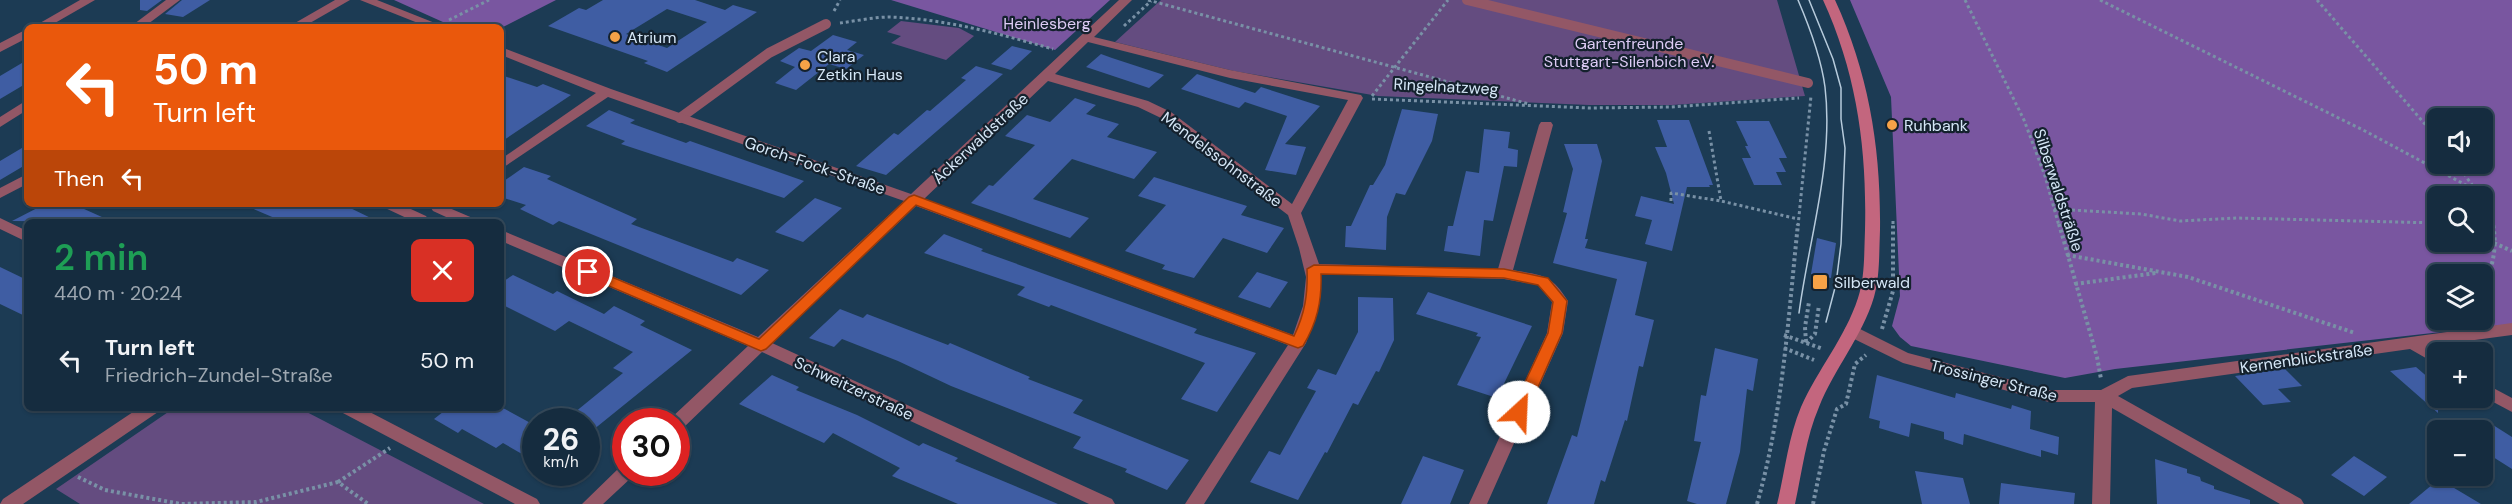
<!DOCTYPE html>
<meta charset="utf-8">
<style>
:root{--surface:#152c3f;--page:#22384a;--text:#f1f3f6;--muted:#9da7b0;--line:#344859}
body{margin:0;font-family:"DM Sans",sans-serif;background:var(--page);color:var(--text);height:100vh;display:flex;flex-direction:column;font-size:22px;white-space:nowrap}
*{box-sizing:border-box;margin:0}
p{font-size:20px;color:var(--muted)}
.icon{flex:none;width:33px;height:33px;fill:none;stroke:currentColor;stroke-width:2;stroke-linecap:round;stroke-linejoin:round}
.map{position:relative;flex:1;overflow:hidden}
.drawer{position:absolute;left:24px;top:219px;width:480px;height:192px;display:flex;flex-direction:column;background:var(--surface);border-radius:9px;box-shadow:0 2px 4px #0004,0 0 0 2px var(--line)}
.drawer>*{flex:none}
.hud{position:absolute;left:24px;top:24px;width:480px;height:183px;border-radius:9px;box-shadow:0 2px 4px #0004,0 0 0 2px var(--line);background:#ea580c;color:#fff;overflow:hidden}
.tools{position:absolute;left:2427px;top:108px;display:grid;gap:12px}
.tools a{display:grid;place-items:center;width:66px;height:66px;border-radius:9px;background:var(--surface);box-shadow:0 2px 4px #0004,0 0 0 2px var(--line);font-size:30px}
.speed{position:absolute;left:522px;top:408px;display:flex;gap:12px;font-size:30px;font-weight:700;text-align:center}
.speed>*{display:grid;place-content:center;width:78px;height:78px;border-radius:50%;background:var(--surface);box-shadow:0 2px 4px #0004,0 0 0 2px var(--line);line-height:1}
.speed small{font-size:15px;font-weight:400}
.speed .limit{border:9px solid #d22;background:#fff;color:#111}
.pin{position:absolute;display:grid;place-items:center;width:51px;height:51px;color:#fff;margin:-26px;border:3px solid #fff;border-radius:50%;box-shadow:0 2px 6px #0007}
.me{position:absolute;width:66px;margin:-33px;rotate:25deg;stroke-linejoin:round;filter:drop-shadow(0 0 4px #0008)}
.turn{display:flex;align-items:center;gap:21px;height:126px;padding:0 30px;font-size:27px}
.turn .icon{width:78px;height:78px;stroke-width:2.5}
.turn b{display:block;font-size:42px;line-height:51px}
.then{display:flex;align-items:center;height:57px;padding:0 30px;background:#0003;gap:12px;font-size:22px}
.round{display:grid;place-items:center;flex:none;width:63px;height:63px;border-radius:9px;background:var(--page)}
.summary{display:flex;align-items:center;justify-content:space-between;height:102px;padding:0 30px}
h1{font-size:36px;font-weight:600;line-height:45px;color:#1e9e55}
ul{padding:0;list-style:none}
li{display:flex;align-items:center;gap:18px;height:78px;padding:0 30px}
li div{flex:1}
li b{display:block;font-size:22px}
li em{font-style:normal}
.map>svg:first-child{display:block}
.green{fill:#644c80}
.forest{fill:#7956a0;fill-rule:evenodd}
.building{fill:#3f5da3;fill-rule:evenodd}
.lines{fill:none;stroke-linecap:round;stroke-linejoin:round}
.path-far1{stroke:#7991a6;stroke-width:3;stroke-dasharray:3 3;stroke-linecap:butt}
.path{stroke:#7991a6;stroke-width:4;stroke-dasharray:3 3;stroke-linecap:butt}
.service{stroke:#935766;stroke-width:10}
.minor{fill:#935766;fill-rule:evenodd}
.secondary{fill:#c3667e;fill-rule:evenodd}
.tram{stroke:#b7cbdc;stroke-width:1.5}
.route{fill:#ea580c;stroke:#983908;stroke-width:1.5}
.poi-dot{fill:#f6a247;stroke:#14212d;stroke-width:2}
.labels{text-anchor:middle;stroke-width:4.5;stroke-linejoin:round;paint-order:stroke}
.park-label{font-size:16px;fill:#deccf6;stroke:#14212d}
.poi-label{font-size:16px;fill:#d5e7f7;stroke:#14212d;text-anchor:start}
.street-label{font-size:16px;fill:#d5e7f7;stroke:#14212d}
</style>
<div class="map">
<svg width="2512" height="504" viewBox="0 0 2512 504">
<rect width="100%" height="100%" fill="#1c3b54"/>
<!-- green -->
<path class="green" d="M1161,0H1777L1805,96L1672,105H1589L1378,96L1234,71L1115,42Z
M901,21L959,28L974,36L946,60L891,43L901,36L887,32Z
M174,408H299L484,504H80L56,489Z"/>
<!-- forest -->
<path class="forest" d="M394,0H556L501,28L454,27Z
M891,0H1110L1055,50Z
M1850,0H2512V324L2115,369L2065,378L1911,346L1900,337L1892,326L1900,296L1891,97ZM2438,118H2482V164H2438ZM2438,196H2482V242H2438ZM2438,274H2482V320H2438Z"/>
<!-- building -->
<path class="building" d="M140,0H162L147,11L140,10Z
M182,0H210L183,17L165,14Z
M603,0H695L725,10L733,5L757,12L667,72L644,63L648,61L548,26L579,8L586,10ZM667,9L707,22L667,48L626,34Z
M833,35L857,42L847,50L864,55L846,69L829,64L796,90L775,83L795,67L780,61L799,48L811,51Z
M1012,46L1032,51L1011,70L991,64Z
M1101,54L1112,58L1164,75L1149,88L1086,67Z
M27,60V83L0,99V76Z
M976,66L1003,74L886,175L856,166L894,133L898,135L927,110L930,111L966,80L961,78Z
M1197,74L1255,93L1246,102L1261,87L1320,106L1285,144L1306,147L1296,175L1265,170L1287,116L1245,102L1239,108L1181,89Z
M501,75L537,87L543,84L571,95L501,142Z
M1075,98L1096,105L1086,114L1119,124L1107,137L1157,152L1134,179L1072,159L1033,199L1089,218L1070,238L971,203L989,185L993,186L1035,145L1005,136L1027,115L1050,122Z
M1402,109L1438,114L1432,141L1405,195L1396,193L1387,217L1386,250L1345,247L1346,226H1351L1370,185H1373L1385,165Z
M609,110L635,120L630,123L686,143L690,141L804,181L784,198L621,144L625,141L586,126Z
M1657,120H1689L1713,185H1709L1710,187H1687L1672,251L1645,244L1652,220L1635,216L1641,196L1674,204L1666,173L1655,147H1667Z
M1736,121H1769L1787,158H1779L1786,172H1776L1782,185H1754L1742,158H1751L1745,146H1748Z
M1484,129L1510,132L1508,148L1518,150L1517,167L1504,166L1493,221L1484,220L1480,256L1444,251L1448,226H1453L1466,171L1479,173Z
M1564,144H1597L1602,161L1585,239H1588L1585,248L1647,262L1635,315L1654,320L1643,367L1639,366L1627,421L1625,420L1605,482L1601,480L1594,504H1547L1572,435L1577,437L1617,279L1553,263L1567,213L1563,212L1573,169Z
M27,145V164L0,180V161Z
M524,167L551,176L547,179L637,219L631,224L733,262L737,258L769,270L741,295L559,221L553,225L520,209L526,205L501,197V183Z
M1154,177L1247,206L1241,215L1284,228L1267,253L1223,238L1194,278L1162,269L1165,265L1125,251L1166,205L1138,196Z
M815,198L842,208L803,242L775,232Z
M45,204H73L113,222L12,221Z
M242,204H342L379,222H284Z
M944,234L983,249L981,251L1197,329L1194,333L1256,353L1217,412L1181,399L1205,363L1051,305L1049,307L1017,295L1025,287L924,253Z
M1817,238L1836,243L1831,278L1811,274Z
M0,267L27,280V317L0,304Z
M1257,272L1288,282L1270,308L1238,297Z
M513,275L553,294L557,291L604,314L614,306L645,321L640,325L692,350L593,430L586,426V422H578L569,417L623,373L613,368L633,352L569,321L555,331L501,304V283Z
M1428,292L1532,326L1497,398L1457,385L1481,337L1476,336L1478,333L1416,314Z
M1358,297L1393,298L1394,340L1379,372L1376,371L1358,405L1353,403L1327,453L1325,452L1298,500L1250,482L1269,451L1280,455L1316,391L1307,388L1318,369L1336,375L1358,332Z
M840,309L863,318L867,314L948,345L950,343L1030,377L1028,379L1083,400L1073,413L1189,460L1167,490L1125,472L1127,469L1073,448L1081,437L951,386L898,361L842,339L834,347L809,338Z
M1715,348L1758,359L1753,391L1747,389L1740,452L1726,504H1697L1687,501L1701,442L1694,441L1701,395L1706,396Z
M2416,367L2438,386V413L2390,371Z
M2285,369L2302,386L2278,389L2291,402L2263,405L2235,376Z
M772,375L799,387L796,390L857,415L919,446L923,443L958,458L955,461L1058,504H958L892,476L900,468L833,433L824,443L739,404Z
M1877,375L1955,398L1956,393L2011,409L2012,405L2031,411L2030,429L2059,437L2058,455L2041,450V457L1964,434L1963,445L1944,439V432L1911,423L1909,437L1879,428L1880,421L1869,418Z
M448,408H503L536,426V462L503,443L496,448L462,429L458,433L434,419Z
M2482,418L2512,437V469L2482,450Z
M1423,456L1464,470L1450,504H1401Z
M2354,456L2387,477L2364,496L2331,475Z
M2155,459L2187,469V473L2200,477L2201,481L2214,486V489L2250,500V504H2157Z
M1915,471L1963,478L1970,504H1922Z
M2439,479L2481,504H2409Z
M2001,483L2075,493L2074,504H1999Z"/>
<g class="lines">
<!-- path-far1 -->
<path class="path-far1" d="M1148,0L1529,104
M1965,0L2024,120L2045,176L2059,226
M2100,0L2365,131L2477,191
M2317,0L2438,139
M834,11L840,0
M449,20L489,0
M840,23C856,21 874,17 890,17C946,19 1000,34 1053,49
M1124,26L1151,1
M1372,96L1448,0
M1372,99L1588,108L1671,107L1799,98
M1709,131L1721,201L1798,219
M2457,164L2480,196
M1671,201V193L1721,201
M2482,201L2491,217L2494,226
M2054,209L2141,214L2180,221L2237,218L2438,223
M1893,221V226
M1798,226L1811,96"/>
<!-- path -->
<path class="path" d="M2059,224L2097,357L2101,379
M2482,236L2494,240
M2494,243L2512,251
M2067,255L2188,277L2355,333
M2075,284L2156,273
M2482,286C2494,268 2497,245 2493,224
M1882,329L1893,291V224
M1784,335L1823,349
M1806,342L1805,327L1809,302
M1806,343L1815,334L1819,305
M1784,348L1814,360
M78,477L105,490L181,504L256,502L338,482L368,504
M338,482L390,448
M1757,504C1783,413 1788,318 1798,224
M1813,504L1824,451L1837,409L1846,404L1855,364L1866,355"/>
<!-- service -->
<path class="service" d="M1467,0L1808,83
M680,118L769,53L826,24"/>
<!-- minor -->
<path class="minor" d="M80,0H95L48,27H33Z
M166,0H180L144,27H130Z
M335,0H350L303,27H288Z
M360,0H377L445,27H428Z
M1119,0H1132L1094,37L1230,70L1361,95L1363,98L1301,213L1319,264L1498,269L1539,125L1541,122H1551L1553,125L1513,270C1543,276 1550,273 1568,301L1563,333L1487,504H1469L1547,333L1552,302L1538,285L1504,279L1320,274L1319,306L1306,343L1204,504H1185L1288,345L916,206L772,343L1112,499L1115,504H1089L762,352L682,429L676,430V422H669L670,419L748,346L501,241V230L758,337L904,201L608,97L501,169V159L596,93L501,55V47L611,89L911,194ZM1088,42L1230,78L1348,100L1292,204L1171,112L1148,101L1055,74ZM1048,81L1138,107L1161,118L1288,215L1299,248L1306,277L1303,306L1293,335L924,199Z
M27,29V38L0,52V43Z
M27,100V110L0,127V117Z
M27,174V184L0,198V188Z
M381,204H400L426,216L428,219L426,222H415L383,207Z
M440,204L475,219L477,222H457L433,211L431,208L433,205Z
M0,218L27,231V242L0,229Z
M2512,323V335L2430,346L2440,352H2438V365L2410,349L2132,388L2118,396L2301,499L2304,504H2280L2112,408L2110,504H2092L2095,402H2049L1903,363L1846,335L1844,331L1846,327L1852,325L1908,353L2049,390H2101L2128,376Z
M2482,382L2512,398V412L2482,396Z
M139,408H160L158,412L23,504H0L3,499Z
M339,408H362L537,499L540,504H515L341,412Z
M626,465V472H635L632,477L603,504H582L620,467Z"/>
<!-- secondary -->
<path class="secondary" d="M1823,0H1835C1869,74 1881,149 1880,230C1879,252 1880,276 1874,297C1862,337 1834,369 1819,407C1806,437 1802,472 1795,504H1777C1785,472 1788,438 1801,407C1818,369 1845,338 1858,298C1865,277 1864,253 1865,230C1867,150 1857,74 1823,0Z"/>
<!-- tram -->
<path class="tram" d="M1798,0C1810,28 1821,57 1825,87C1834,163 1809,238 1799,313
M1809,0L1833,59L1841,88V119L1845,148L1841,244L1836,284L1826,322"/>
</g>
<!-- route -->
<path class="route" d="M914,195L1294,336C1305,313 1308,294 1307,269L1314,265L1504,269L1543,277L1548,278L1567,301L1562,333L1527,412L1525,416H1514L1511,412L1548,333L1553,302L1538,285L1504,278L1321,274C1322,301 1317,323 1303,346L1298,348L916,205L766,349L761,351L583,275L581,272L588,267L593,269L759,339L909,197Z"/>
<!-- markers -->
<g class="poi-dot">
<circle cx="615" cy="37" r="6"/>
<circle cx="805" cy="65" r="6"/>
<circle cx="1892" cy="125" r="6"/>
<rect x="1812" y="274" width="16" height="16" rx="3"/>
</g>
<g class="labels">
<!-- park labels -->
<g class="park-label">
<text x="1047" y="29">Heinlesberg</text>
<text x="1629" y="49">Gartenfreunde<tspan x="1629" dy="18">Stuttgart-Silenbich e.V.</tspan></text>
</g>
<!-- poi labels -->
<g class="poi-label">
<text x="627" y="43">Atrium</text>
<text x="817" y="62">Clara<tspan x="817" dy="18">Zetkin Haus</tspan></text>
<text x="1904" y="131">Ruhbank</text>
<text x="1834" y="288">Silberwald</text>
</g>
<!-- street labels -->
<g class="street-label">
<text transform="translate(1446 86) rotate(3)" y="6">Ringelnatzweg</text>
<text transform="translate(980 138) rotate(-43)" y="6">Äckerwaldstraße</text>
<text transform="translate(1222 159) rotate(37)" y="6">Mendelssohnstraße</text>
<text transform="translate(815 165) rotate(19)" y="6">Gorch-Fock-Straße</text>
<text transform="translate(2059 190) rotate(72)" y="6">Silberwaldsträßle</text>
<text transform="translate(2306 358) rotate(-8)" y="6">Kernenblickstraße</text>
<text transform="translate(1994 380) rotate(14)" y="6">Trossinger Straße</text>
<text transform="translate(854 388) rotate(25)" y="6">Schweitzerstraße</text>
</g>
</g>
</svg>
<div class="tools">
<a><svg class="icon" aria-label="sound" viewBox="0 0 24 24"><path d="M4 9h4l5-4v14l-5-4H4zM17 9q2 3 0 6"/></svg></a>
<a><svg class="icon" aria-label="search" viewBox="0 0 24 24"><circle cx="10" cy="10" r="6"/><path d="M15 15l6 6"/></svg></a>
<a><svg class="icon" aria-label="layers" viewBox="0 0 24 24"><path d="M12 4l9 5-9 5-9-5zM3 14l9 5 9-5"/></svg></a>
<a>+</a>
<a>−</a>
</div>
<div class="speed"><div>26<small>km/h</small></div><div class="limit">30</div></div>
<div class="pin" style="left:588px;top:272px;background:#d93025"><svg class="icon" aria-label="arrive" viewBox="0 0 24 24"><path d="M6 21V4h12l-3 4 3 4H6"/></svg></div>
<svg class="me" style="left:1519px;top:412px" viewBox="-20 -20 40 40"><circle r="19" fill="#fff"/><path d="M0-13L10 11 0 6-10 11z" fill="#ea580c"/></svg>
<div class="hud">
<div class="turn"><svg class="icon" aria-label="left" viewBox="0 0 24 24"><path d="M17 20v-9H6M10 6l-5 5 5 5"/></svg><div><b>50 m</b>Turn left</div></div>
<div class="then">Then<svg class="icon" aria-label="left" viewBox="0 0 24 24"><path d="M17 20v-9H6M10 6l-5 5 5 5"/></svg></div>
</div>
<section class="drawer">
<div class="summary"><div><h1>2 min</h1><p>440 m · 20:24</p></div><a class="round" style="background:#d93025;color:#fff"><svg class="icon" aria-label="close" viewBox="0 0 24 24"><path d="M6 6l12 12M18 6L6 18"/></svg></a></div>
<ul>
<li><svg class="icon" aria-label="left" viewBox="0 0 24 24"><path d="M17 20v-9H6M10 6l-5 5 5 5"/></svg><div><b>Turn left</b><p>Friedrich-Zundel-Straße</p></div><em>50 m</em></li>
</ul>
</section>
</div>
